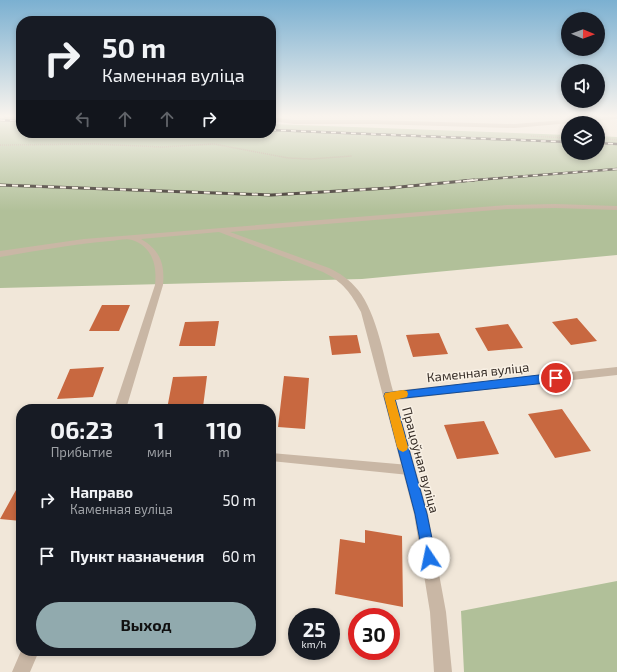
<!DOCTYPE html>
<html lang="ru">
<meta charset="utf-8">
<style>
:root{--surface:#171b24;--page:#20242c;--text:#f1f3f6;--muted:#9ea1a6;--accent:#91aaae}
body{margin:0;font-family:"Exo 2",sans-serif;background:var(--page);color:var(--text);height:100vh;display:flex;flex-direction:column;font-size:15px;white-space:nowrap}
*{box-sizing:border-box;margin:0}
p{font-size:13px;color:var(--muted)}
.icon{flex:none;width:22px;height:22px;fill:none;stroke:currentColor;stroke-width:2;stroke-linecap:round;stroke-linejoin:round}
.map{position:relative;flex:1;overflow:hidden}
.details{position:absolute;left:16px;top:404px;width:260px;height:252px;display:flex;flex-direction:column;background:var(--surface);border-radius:16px;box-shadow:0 2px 6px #0003}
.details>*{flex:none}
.hud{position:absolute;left:16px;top:16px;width:260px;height:122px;border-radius:16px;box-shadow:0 2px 6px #0003;background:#171b24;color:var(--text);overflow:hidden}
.needle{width:26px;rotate:91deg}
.tools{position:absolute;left:561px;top:12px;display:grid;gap:8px}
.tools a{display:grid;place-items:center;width:44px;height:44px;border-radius:50%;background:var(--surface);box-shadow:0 2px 6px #0003;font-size:20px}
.speed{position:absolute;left:288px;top:608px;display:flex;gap:8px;font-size:20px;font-weight:700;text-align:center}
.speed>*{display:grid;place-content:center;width:52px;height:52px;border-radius:50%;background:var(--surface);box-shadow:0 2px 6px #0003;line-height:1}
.speed small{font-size:10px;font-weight:400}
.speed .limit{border:6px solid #d22;background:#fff;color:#111}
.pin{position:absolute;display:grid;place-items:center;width:34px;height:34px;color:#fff;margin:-17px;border:2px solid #fff;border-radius:50%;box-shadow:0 1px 4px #0007}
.me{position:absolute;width:44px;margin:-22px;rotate:349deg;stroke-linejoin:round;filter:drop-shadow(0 0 3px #0008)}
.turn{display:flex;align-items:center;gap:14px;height:84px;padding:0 20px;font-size:18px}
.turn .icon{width:52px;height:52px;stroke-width:2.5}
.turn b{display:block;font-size:28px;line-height:34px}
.lanes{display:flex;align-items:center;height:38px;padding:0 20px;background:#0003;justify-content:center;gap:20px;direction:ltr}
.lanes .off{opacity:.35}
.eta{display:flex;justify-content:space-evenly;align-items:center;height:68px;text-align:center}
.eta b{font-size:24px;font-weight:700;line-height:28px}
.button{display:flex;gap:8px;margin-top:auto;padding:8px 20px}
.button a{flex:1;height:46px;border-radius:24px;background:var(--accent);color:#111;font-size:16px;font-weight:700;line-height:46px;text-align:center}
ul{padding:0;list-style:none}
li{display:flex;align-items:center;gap:12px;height:56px;padding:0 20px}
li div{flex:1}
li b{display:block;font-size:15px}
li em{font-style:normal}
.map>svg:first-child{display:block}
.green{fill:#b1c099}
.building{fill:#c86840}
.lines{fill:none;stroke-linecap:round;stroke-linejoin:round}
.path{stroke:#b5a18f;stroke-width:1.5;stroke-dasharray:1 1;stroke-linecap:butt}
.service{fill:#c9b7a5;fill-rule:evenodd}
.minor{fill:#c9b7a5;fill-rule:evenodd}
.rail-far1-casing{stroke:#352c26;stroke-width:2.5}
.rail-casing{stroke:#352c26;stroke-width:3}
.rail-far1{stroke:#f9f1e5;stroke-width:1.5;stroke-dasharray:5;stroke-linecap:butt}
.rail{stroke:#f9f1e5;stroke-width:2;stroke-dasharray:6;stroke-linecap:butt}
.route{fill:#1a73e8;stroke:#114b97}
.slow{fill:#f59e0b}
.labels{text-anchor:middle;stroke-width:3;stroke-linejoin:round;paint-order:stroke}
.street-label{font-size:13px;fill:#352c26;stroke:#f9f1e5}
</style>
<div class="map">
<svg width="617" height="672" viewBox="0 0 617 672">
<rect width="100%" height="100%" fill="#f1e7d9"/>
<!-- green -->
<path class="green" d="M5,117H21V133H271V124L568,135V153H598V136L617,137V255L362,279L0,288V120Z
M617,581V672H464L461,611Z"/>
<!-- building -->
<path class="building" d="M102,305H130L119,331H89Z
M577,318L597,341L571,345L552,322Z
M219,321L215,346H179L185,322Z
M508,324L523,348L488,351L475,328Z
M439,333L448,354L413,357L406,335Z
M357,335L361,353L332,355L329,336Z
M104,367L93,397L57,399L70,369Z
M207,376L203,407L167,409L173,377Z
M284,376L309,378L305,429L278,427Z
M562,409L591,451L555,458L528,414Z
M484,421L499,454L457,459L444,425Z
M21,481V521L0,519Z
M365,530L402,536L403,607L335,594L340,539L365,543Z"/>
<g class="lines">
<!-- path -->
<path class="path" d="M531,136L568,138
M598,138L617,140
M0,145L94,144L162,147L214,144L288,158L311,159L352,156"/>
<!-- service -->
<path class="service" d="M271,453L409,465L412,467L414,470L412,473L409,475L271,461Z"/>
<!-- minor -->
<path class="minor" d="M271,117L294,120H374L514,124L600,117H617V119L514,128L374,124H294L271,121Z
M555,204L617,206V210L555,208L507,209L230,232L329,268C340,273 350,280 358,290C377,313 385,362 393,391L617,367V375L396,400L428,514L446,612L452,672H434L430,612L414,514L361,312C351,293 343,282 323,272L219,232L141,239C160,250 165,264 163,285L126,409H114L155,285C157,266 153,247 132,240C126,238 116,241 110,241C73,244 37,251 0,257V251L84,239L507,205Z
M21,651H39L30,672H12Z"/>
<!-- rail-far1 casing -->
<g class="rail-far1-casing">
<path id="rail-far1" d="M0,120L21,121
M271,130L568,142
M598,143L617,144
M463,181L617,169"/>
</g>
<!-- rail casing -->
<g class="rail-casing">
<path id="rail" d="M0,185L271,195L389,188L474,180"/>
</g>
<!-- rail-far1 -->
<use href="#rail-far1" class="rail-far1"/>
<!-- rail -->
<use href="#rail" class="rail"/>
</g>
<!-- sky -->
<linearGradient id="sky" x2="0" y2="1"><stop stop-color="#7bb0d1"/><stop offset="0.55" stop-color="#f9f4ee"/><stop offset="1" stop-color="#f9f4ee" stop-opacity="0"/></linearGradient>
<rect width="617" height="211" fill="url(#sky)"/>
<!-- route -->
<path class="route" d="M556,373L560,375L561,378L560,380L556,382L395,399L427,514L436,558L434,562L429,564L424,562L415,514L384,396L385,393Z"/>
<!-- slow -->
<path class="slow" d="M403,390L407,391L408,394L407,397L395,400L408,447L407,450L403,452L399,450L397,447L384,396L385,393Z"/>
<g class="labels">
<!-- street labels -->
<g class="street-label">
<text transform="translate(478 372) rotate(-6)" y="5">Каменная вуліца</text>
<text transform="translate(421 460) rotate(75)" y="5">Працоўная вуліца</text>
</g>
</g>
</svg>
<div class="tools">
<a><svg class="needle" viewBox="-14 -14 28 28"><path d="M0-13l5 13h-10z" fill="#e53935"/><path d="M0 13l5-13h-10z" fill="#9ea1a6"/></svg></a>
<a><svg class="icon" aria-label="sound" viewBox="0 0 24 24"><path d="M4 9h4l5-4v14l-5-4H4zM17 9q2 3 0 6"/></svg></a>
<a><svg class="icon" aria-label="layers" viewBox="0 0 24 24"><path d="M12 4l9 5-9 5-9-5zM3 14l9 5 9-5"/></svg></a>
</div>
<div class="speed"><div>25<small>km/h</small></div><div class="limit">30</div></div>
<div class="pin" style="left:556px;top:378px;background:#d93025"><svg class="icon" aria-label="arrive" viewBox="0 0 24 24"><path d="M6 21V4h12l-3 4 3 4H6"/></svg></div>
<svg class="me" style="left:429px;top:558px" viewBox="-20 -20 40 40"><circle r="19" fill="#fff"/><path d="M0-13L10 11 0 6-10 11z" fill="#1a73e8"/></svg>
<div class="hud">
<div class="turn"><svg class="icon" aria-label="right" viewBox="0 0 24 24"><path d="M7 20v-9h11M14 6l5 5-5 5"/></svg><div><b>50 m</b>Каменная вуліца</div></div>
<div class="lanes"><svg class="icon off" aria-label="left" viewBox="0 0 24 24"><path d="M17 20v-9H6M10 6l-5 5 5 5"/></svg><svg class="icon off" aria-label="ahead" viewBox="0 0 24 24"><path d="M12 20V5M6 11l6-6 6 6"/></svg><svg class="icon off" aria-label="ahead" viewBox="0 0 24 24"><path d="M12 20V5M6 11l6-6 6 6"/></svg><svg class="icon" aria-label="right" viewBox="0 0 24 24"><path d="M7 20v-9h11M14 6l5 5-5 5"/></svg></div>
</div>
<section class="details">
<div class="eta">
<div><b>06:23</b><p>Прибытие</p></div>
<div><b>1</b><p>мин</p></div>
<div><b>110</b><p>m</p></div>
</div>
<ul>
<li><svg class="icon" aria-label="right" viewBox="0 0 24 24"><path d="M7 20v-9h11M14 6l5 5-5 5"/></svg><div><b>Направо</b><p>Каменная вуліца</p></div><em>50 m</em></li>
<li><svg class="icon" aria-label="arrive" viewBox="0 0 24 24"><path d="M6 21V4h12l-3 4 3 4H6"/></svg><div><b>Пункт назначения</b></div><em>60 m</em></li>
</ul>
<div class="button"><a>Выход</a></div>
</section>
</div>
